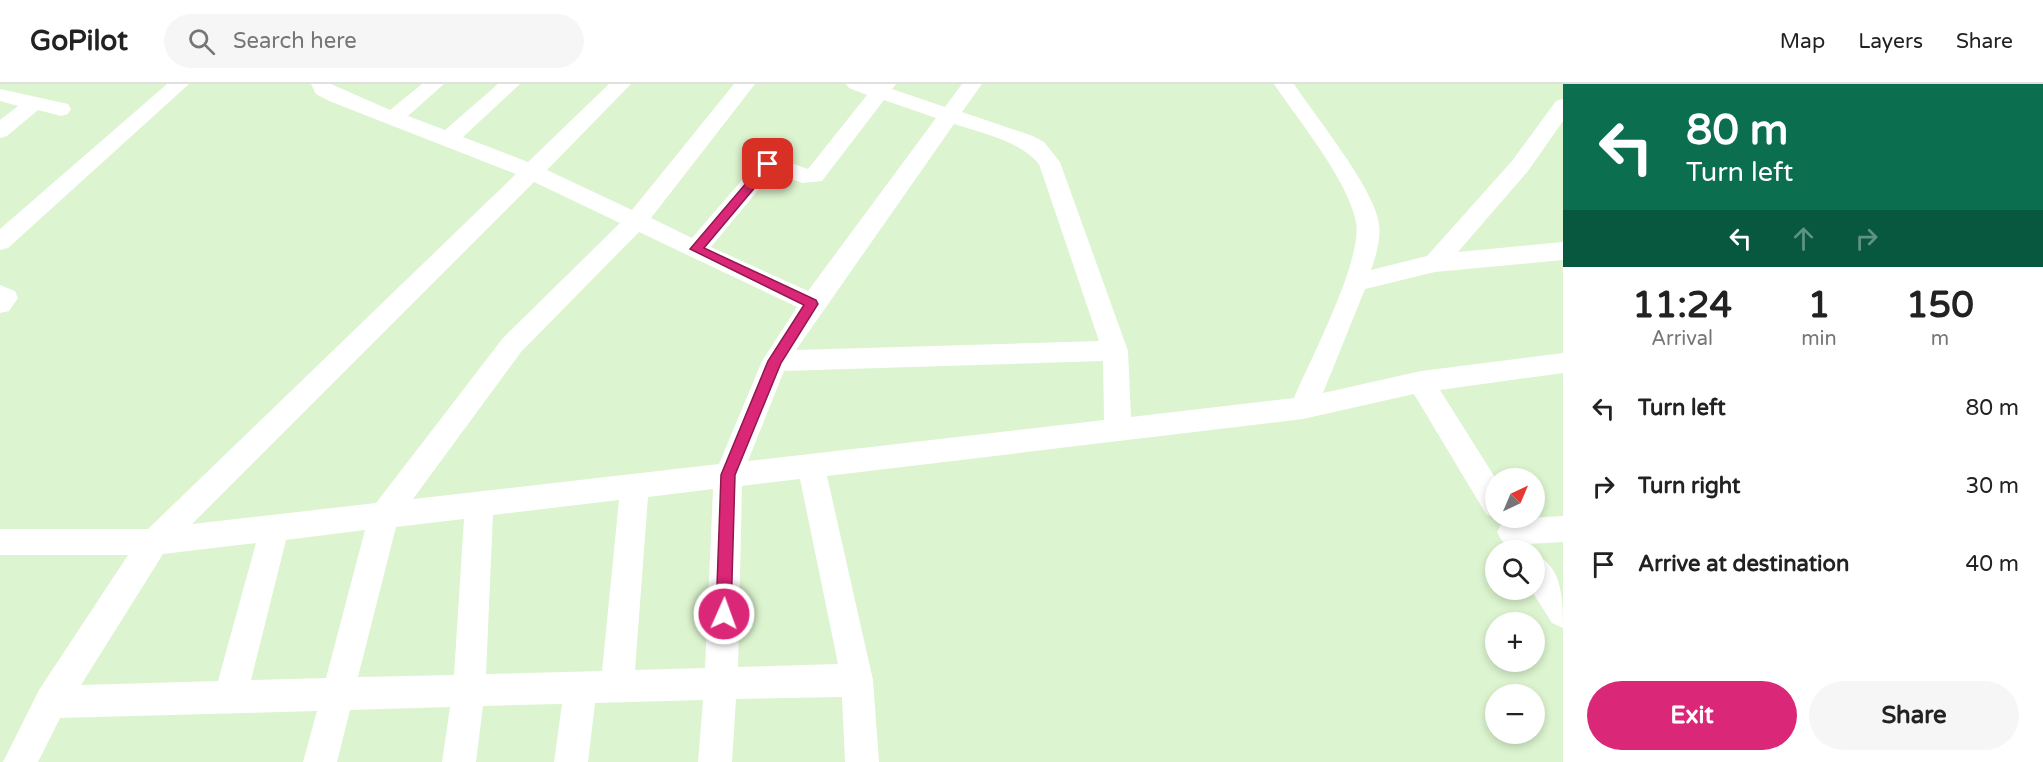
<!DOCTYPE html>
<meta charset="utf-8">
<style>
:root{--surface:#fff;--page:#f6f6f6;--text:#222;--muted:#767676;--line:#e0e0e0;--accent:#db2777}
body{margin:0;font-family:"Varela Round",sans-serif;background:var(--page);color:var(--text);height:100vh;display:flex;flex-direction:column;font-size:22px;white-space:nowrap}
*{box-sizing:border-box;margin:0}
p{font-size:20px;color:var(--muted)}
.icon{flex:none;width:33px;height:33px;fill:none;stroke:currentColor;stroke-width:2;stroke-linecap:round;stroke-linejoin:round}
.map{position:relative;flex:1;overflow:hidden}
.side{display:flex;flex-direction:column;background:var(--surface);width:480px}
.side>*{flex:none}
.banner{background:#0b6e4f;color:#fff;overflow:hidden}
.needle{width:39px;rotate:44deg}
.controls{position:absolute;left:1485px;top:384px;display:grid;gap:12px}
.controls a{display:grid;place-items:center;width:60px;height:60px;border-radius:50%;background:var(--surface);box-shadow:0 3px 9px #0003;font-size:30px}
.pin{position:absolute;display:grid;place-items:center;width:51px;height:51px;color:#fff;margin:-26px;border-radius:12px;box-shadow:0 3px 9px #0006}
.me{position:absolute;width:66px;margin:-33px;rotate:2deg;stroke-linejoin:round;filter:drop-shadow(0 0 4px #0008)}
.turn{display:flex;align-items:center;gap:21px;height:126px;padding:0 24px;font-size:27px}
.turn .icon{width:78px;height:78px;stroke-width:2.5}
.turn b{display:block;font-size:42px;line-height:51px}
.lanes{display:flex;align-items:center;height:57px;padding:0 24px;background:#0003;justify-content:center;gap:30px;direction:ltr}
.lanes .off{opacity:.35}
.eta{display:flex;justify-content:space-evenly;align-items:center;height:102px;text-align:center}
.eta b{font-size:36px;font-weight:700;line-height:42px}
.primary-button{display:flex;gap:12px;margin-top:auto;padding:12px 24px}
.primary-button a{flex:1;height:69px;border-radius:36px;background:var(--accent);color:#fff;font-size:24px;font-weight:700;line-height:69px;text-align:center}
.primary-button a+a{background:var(--page);color:var(--text)}
ul{padding:0;list-style:none}
li{display:flex;align-items:center;gap:18px;height:78px;padding:0 24px}
li div{flex:1}
li b{display:block;font-size:22px}
li em{font-style:normal}
header{display:flex;align-items:center;gap:36px;box-sizing:border-box;height:84px;padding:0 30px;background:var(--surface);border-bottom:2px solid var(--line)}
header strong{font-size:28px}
nav{display:flex;gap:33px;margin-inline-start:auto;font-size:21px}
.search{width:420px;height:54px;background:var(--page);display:flex;align-items:center;gap:15px;box-sizing:border-box;padding:0 21px;border-radius:33px;color:var(--muted);font-size:22px}
main{display:flex;flex:1;min-height:0}
.map>svg:first-child{display:block}
.residential{fill:#dcf4cf;fill-rule:evenodd}
.lines{fill:none;stroke-linecap:round;stroke-linejoin:round}
.minor{fill:#fff;fill-rule:evenodd}
.route{fill:#db2777;stroke:#8e194d;stroke-width:1.5}
</style>
<header>
<strong>GoPilot</strong>
<div class="search"><svg class="icon" aria-label="search" viewBox="0 0 24 24"><circle cx="10" cy="10" r="6"/><path d="M15 15l6 6"/></svg>Search here</div>
<nav><a>Map</a><a>Layers</a><a>Share</a></nav>
</header>
<main>
<div class="map">
<svg width="1563" height="678" viewBox="0 0 1563 678">
<rect width="100%" height="100%" fill="#e8fde0"/>
<!-- residential -->
<path class="residential" d="M0,0H1563V678H0ZM1496,394H1534V434H1496ZM1496,466H1534V506H1496ZM1496,538H1534V578H1496ZM1496,610H1534V650H1496Z"/>
<g class="lines">
<!-- minor -->
<path class="minor" d="M167,0H189L8,164L0,166V145Z
M311,0H331L390,26L422,0H444L408,32L445,46L498,0H520L463,53L528,78L609,0H631L547,86L632,126L734,0H755L651,134L692,154L760,75L774,73L808,85L867,11L849,4L846,0H896L892,5L945,23L962,0H982L962,28L1033,52L1044,58L1060,78L1128,267L1131,333L1294,314C1310,276 1363,176 1356,138C1348,96 1298,36 1274,0H1294C1315,32 1375,105 1379,140C1381,155 1376,172 1371,186L1427,172L1512,77L1556,17L1563,15V37L1528,87L1458,168L1563,158V176L1435,188L1365,205L1323,309L1421,287L1563,269V289L1440,306L1496,395V434L1486,430L1414,310L1303,335L827,392L873,596L879,678H845L842,613L736,615L732,678H698L703,616L595,619L588,678H554L562,620L483,622L476,678H442L450,623L350,626L337,678H303L317,627L60,634L38,678H3L39,606L128,471H0V445H148L516,90L329,17L316,10ZM884,16L936,34L808,207L711,163L773,88L802,99L822,97ZM954,40C984,50 1018,56 1039,80L1099,257L796,266ZM534,98L620,139L503,254L376,419L192,440ZM639,148L797,223L762,277L719,380L413,415L521,268ZM1103,277L1104,336L748,377L784,287ZM800,395L838,580L738,583L742,402ZM713,405L705,584L635,586L648,413ZM619,416L602,587L486,590L493,431ZM464,435L454,591L358,593L396,443ZM365,446L326,594L251,596L286,456ZM256,459L218,597L81,601L163,470Z
M0,5L68,20L71,25L68,30L61,32L38,26L7,52L0,54V36L18,22L0,17Z
M0,201L15,207L18,214L9,227L0,229Z
M1563,432V458L1512,461L1502,457L1497,448L1502,439L1512,435Z
M1534,470C1563,482 1563,516 1563,544L1552,539L1531,506H1534Z"/>
</g>
<!-- route -->
<path class="route" d="M768,76L774,80L772,83L704,164L816,216L818,220L781,279L735,391L731,530L729,535L724,537L718,535L716,530L721,391L768,277L804,221L690,165L765,77Z"/>
</svg>
<div class="controls">
<a><svg class="needle" viewBox="-14 -14 28 28"><path d="M0-13l5 13h-10z" fill="#e53935"/><path d="M0 13l5-13h-10z" fill="#767676"/></svg></a>
<a><svg class="icon" aria-label="search" viewBox="0 0 24 24"><circle cx="10" cy="10" r="6"/><path d="M15 15l6 6"/></svg></a>
<a>+</a>
<a>−</a>
</div>
<div class="pin" style="left:768px;top:80px;background:#d93025"><svg class="icon" aria-label="arrive" viewBox="0 0 24 24"><path d="M6 21V4h12l-3 4 3 4H6"/></svg></div>
<svg class="me" style="left:724px;top:530px" viewBox="-20 -20 40 40"><circle r="17" fill="#db2777" stroke="#fff" stroke-width="3"/><path d="M0-11L8 9 0 5-8 9z" fill="#fff"/></svg>
</div>
<section class="side">
<div class="banner">
<div class="turn"><svg class="icon" aria-label="left" viewBox="0 0 24 24"><path d="M17 20v-9H6M10 6l-5 5 5 5"/></svg><div><b>80 m</b>Turn left</div></div>
<div class="lanes"><svg class="icon" aria-label="left" viewBox="0 0 24 24"><path d="M17 20v-9H6M10 6l-5 5 5 5"/></svg><svg class="icon off" aria-label="ahead" viewBox="0 0 24 24"><path d="M12 20V5M6 11l6-6 6 6"/></svg><svg class="icon off" aria-label="right" viewBox="0 0 24 24"><path d="M7 20v-9h11M14 6l5 5-5 5"/></svg></div>
</div>
<div class="eta">
<div><b>11:24</b><p>Arrival</p></div>
<div><b>1</b><p>min</p></div>
<div><b>150</b><p>m</p></div>
</div>
<ul>
<li><svg class="icon" aria-label="left" viewBox="0 0 24 24"><path d="M17 20v-9H6M10 6l-5 5 5 5"/></svg><div><b>Turn left</b></div><em>80 m</em></li>
<li><svg class="icon" aria-label="right" viewBox="0 0 24 24"><path d="M7 20v-9h11M14 6l5 5-5 5"/></svg><div><b>Turn right</b></div><em>30 m</em></li>
<li><svg class="icon" aria-label="arrive" viewBox="0 0 24 24"><path d="M6 21V4h12l-3 4 3 4H6"/></svg><div><b>Arrive at destination</b></div><em>40 m</em></li>
</ul>
<div class="primary-button"><a>Exit</a><a>Share</a></div>
</section>
</main>
